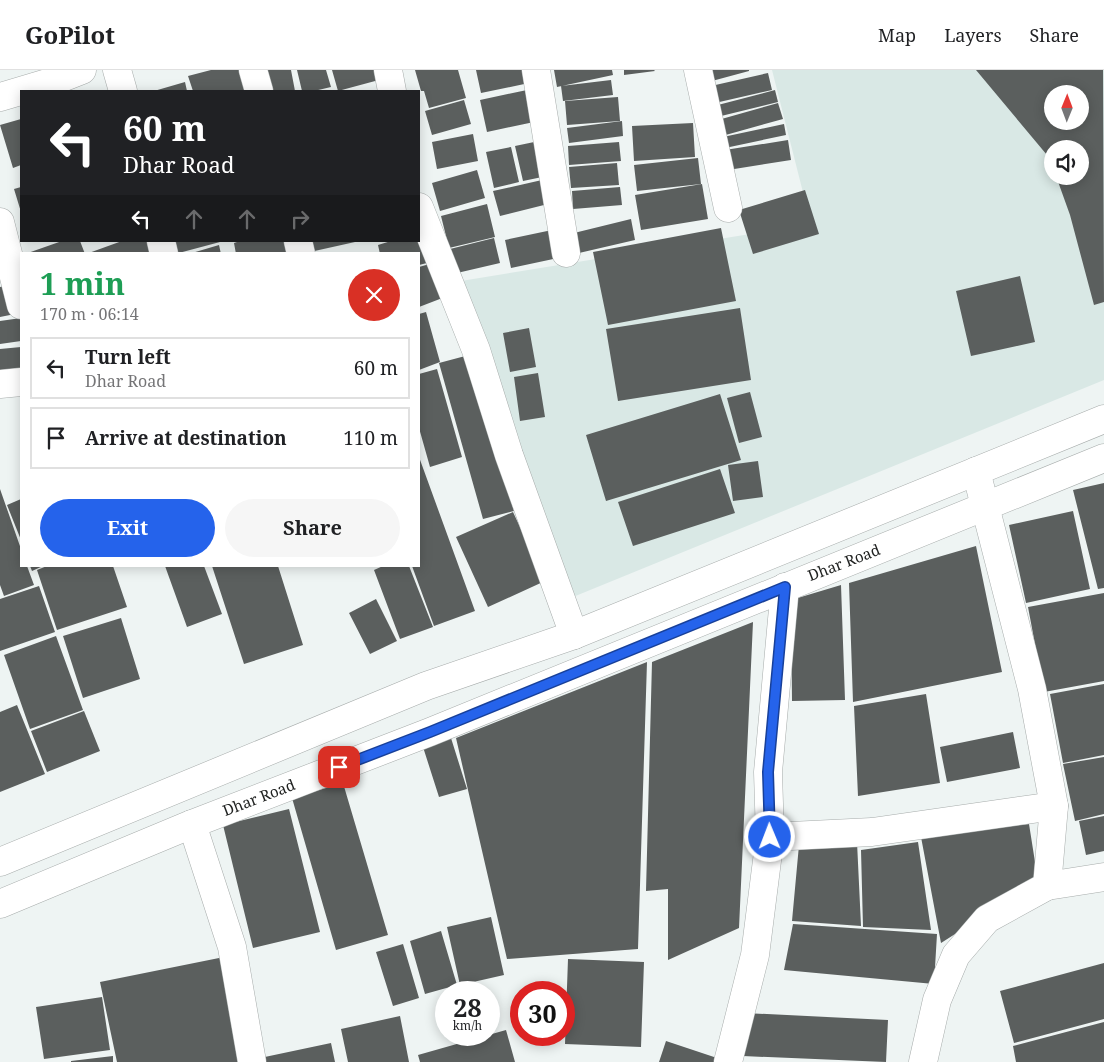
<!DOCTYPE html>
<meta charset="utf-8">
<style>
:root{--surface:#fff;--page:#f6f6f6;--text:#202124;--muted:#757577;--line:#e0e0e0;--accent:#2563eb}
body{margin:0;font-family:"Noto Serif",serif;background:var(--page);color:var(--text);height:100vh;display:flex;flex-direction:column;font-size:19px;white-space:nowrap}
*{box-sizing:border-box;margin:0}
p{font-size:16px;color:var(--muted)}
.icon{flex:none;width:28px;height:28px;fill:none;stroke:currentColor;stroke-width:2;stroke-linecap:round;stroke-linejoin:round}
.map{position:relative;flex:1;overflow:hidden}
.drawer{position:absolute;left:20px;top:182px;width:400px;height:315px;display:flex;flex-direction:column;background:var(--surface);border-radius:0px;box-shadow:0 2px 12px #0003}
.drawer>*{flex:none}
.hud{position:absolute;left:20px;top:20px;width:400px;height:152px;border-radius:0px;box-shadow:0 2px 12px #0003;background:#202124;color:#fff;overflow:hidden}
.needle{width:32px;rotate:1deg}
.fabs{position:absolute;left:1044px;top:15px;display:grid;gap:10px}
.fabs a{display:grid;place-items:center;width:45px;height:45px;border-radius:50%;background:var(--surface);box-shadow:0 2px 12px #0003;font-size:25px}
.speed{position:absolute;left:435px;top:911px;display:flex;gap:10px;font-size:25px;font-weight:700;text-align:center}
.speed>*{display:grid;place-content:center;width:65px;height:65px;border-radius:50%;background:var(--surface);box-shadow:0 2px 12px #0003;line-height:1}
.speed small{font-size:12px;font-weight:400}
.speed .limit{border:8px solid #d22;background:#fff;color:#111}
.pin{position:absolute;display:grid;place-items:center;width:42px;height:42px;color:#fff;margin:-21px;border-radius:10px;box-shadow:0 2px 8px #0006}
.me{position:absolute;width:55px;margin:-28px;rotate:359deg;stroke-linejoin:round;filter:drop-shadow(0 0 4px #0008)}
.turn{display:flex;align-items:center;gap:18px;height:105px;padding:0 20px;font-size:22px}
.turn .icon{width:65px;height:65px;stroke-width:2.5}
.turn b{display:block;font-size:35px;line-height:42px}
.lanes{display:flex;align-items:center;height:48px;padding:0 20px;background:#0003;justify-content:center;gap:25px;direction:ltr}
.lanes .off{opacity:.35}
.round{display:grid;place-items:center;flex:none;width:52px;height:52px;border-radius:26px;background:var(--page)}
.head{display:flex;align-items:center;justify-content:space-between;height:85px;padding:0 20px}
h1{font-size:30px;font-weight:700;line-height:38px;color:#1e9e55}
.primary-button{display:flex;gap:10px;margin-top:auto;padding:10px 20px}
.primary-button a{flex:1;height:58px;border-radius:30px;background:var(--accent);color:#fff;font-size:20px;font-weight:700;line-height:58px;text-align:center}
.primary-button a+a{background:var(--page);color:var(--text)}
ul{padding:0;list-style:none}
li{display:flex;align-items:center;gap:15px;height:62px;margin:0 10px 8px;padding:0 10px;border:2px solid var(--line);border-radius:0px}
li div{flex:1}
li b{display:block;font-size:19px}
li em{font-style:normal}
header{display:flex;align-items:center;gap:30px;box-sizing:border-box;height:70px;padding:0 25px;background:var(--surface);border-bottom:1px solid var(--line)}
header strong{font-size:24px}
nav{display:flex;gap:28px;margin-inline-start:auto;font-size:18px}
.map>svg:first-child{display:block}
.built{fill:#d9e8e5;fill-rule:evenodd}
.building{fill:#5b5f5e;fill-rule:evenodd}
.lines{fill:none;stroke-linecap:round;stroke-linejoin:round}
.minor-casing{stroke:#a7acab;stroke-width:29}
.tertiary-casing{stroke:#a7acab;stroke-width:29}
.primary-casing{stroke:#a7acab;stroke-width:29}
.minor{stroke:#fff;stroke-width:28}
.tertiary{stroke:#fff;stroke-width:28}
.primary{stroke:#fff;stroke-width:28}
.route-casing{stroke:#184099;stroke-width:12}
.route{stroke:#2563eb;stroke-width:9}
.labels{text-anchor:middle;stroke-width:5;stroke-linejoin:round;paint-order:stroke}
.street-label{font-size:15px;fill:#202221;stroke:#fff}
</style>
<header>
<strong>GoPilot</strong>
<nav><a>Map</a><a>Layers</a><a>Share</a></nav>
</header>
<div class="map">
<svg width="1104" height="992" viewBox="0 0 1104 992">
<rect width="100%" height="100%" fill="#eef4f3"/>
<!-- built -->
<path class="built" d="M772,0H1104V310L573,527L461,211L811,154ZM1052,24H1080V51H1052ZM1052,79H1080V106H1052Z"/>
<!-- building -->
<path class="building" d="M211,0H250L256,21H193L188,6Z
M264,0H291L295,21H267Z
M297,0H326L331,17L314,21H302Z
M332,0H388L390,7L338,21Z
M415,0H458L466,28L429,38L424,21H421Z
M476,0H526L529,13L481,23Z
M554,0H612L613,5L557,17Z
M624,0H654L655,1L624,5Z
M709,0H749V1L712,11Z
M976,0H1103L1104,232L1094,235L1070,145L1056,106H1080V79H1052V98L1047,85ZM1052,24H1080V51H1052Z
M768,3L772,20L715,33L711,16Z
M611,10L613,25L563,31L561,16Z
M185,12L187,21H154Z
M527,20L534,52L487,62L480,30Z
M775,20L778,32L717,47L714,36Z
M618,27L620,51L567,55L565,31Z
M464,30L471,54L432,65L425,41Z
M778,33L783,49L722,66L718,50Z
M21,49V95L13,98L0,55Z
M622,51L623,66L569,73L567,58Z
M693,53L695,87L634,91L632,56Z
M784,54L786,65L725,78L723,67Z
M473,64L478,91L437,99L432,72Z
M788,70L791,90L728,100L725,80Z
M539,71L547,106L523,111L515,76Z
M619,72L621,91L569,95L568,76Z
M511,77L519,112L494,118L486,82Z
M698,88L701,114L637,121L634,95Z
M617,93L619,115L571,118L569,97Z
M477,100L485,128L440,141L432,113Z
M542,110L548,134L500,146L493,121Z
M702,114L708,149L641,160L635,125Z
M21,117V142L14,119Z
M620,117L622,135L573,139L572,121Z
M805,120L819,164L753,184L739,140Z
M487,134L495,167L449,178L441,146Z
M631,149L635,170L579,183L574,163Z
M721,158L736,231L608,255L593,182Z
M552,160L558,188L511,198L505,170Z
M494,168L500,193L457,203L450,179Z
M62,171H80L85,184H25Z
M122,171H147L152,184H86Z
M171,171H220V172L175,184Z
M240,171H291L293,181L282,184H236L234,173Z
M307,171H355V172L310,182Z
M391,171H419L431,192L419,195V184H380L378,175Z
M219,175L221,184H192V183Z
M433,193L445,227L419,237V197Z
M1020,206L1035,272L971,286L956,221Z
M14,214L20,243L0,247V217Z
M740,238L751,310L618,331L606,259Z
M426,242L440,292L419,300V244Z
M21,248V271L0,274V251Z
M529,258L536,297L510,302L503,263Z
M21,277V307L0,309V279Z
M469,285L514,441L483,449L439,293Z
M437,299L462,387L430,397L419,358V304Z
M538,303L545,347L520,351L514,307Z
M750,322L762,367L739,373L727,328Z
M720,324L741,390L606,431L586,365Z
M419,387L475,541L434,556L412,496H419Z
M758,391L763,427L733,431L728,395Z
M720,399L735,443L633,476L618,432Z
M1104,413V518L1098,519L1073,420Z
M0,419L21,479V496H27L34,515L4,526L0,515Z
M21,429V470L7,435Z
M1073,441L1090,519L1026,533L1009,455Z
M513,442L545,511L488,537L456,467Z
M976,476L1002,602L853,632L849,513Z
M30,496H43L32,501Z
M47,496H113L127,537L57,560L37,500Z
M165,496H204L222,544L187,557Z
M212,496H278L303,575L244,594Z
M383,496H409L433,557L400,569L374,500Z
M841,515L845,630L792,631L791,530Z
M39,516L55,562L0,581V529Z
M1104,523V611L1044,622L1028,537Z
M376,529L397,571L370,584L349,543Z
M121,548L140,609L83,628L63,566Z
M753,552L739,858L668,890V819L646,821L652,592Z
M56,566L83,640L30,659L4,585Z
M647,592L638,879L507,889L456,668Z
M1104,614V685L1063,693L1050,624Z
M926,624L940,713L858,726L854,636Z
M17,635L45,704L0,722V642Z
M84,641L100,681L47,702L31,661Z
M1013,662L1020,698L947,712L940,677Z
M451,668L467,719L439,727L423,677Z
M1104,687V744L1075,751L1063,694Z
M343,713L388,865L336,880L292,728Z
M289,739L320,862L253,878L223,755Z
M1104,746V781L1086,785L1079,751Z
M1029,754L1038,811L941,873L921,767Z
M857,772L861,856L792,851L799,775Z
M918,772L931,860L863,857L861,780Z
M491,847L504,905L460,915L447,857Z
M793,854L937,864L934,914L784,900Z
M441,861L457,915L425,924L410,871Z
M403,874L419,928L393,936L376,882Z
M224,887L246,992H117L100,912Z
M568,889L644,892L641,977L565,974Z
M1104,893V949L1014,973L1000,921Z
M102,927L110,980L44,989L36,937Z
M745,943L888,950L886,992L743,986Z
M400,946L409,992H348L341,959Z
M1104,952V992H1016L1013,976Z
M506,960L515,992H420L418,985Z
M666,971L720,989L719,992H659Z
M331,973L335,992H261L260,988Z
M113,986V992H71V991Z"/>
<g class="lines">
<!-- minor casing -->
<g class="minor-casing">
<path id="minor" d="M117,0L123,21
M253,0L259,21
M388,0L392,21
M536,0L566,183
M698,0L728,138
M0,27L54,11L82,0
M419,137L476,280L509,385L574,565
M0,152L21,235
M161,171L164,184
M298,171L301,184
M0,314L21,312
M192,754L232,877L252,992
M770,767L872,762L1054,736
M1047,816L1104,807
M728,992L755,885L770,767L768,702L785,517"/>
</g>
<!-- tertiary casing -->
<g class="tertiary-casing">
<path id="tertiary" d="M923,992L937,930L956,885L987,849L1047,816L1054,736L1032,619L976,401"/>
</g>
<!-- primary casing -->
<g class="primary-casing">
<path id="primary" d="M0,792L426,616L574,565L1104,349
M0,834L192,754L430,662L1104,388"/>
</g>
<!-- minor -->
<use href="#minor" class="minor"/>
<!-- tertiary -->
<use href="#tertiary" class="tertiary"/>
<!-- primary -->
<use href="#primary" class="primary"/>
</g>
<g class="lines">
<!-- route casing -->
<g class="route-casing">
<path id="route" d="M339,697L430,662L785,517L768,702L770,767"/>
</g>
<!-- route -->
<use href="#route" class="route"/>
</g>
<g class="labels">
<!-- street labels -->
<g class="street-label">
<text transform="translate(844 493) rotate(-21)" y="5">Dhar Road</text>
<text transform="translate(259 728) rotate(-21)" y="5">Dhar Road</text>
</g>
</g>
</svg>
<div class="fabs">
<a><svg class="needle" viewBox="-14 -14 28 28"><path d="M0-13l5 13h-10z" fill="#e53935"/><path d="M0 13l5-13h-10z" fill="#757577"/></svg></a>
<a><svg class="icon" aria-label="sound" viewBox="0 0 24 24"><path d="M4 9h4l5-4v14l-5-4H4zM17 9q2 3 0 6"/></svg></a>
</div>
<div class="speed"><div>28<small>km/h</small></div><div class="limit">30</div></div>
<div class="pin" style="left:339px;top:697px;background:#d93025"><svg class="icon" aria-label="arrive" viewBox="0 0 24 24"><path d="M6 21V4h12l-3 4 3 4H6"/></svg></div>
<svg class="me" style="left:770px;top:767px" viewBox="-20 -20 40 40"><circle r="17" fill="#2563eb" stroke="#fff" stroke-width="3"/><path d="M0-11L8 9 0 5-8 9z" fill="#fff"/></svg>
<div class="hud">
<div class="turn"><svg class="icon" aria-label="left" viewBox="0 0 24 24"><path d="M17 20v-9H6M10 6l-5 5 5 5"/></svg><div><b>60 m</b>Dhar Road</div></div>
<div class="lanes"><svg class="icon" aria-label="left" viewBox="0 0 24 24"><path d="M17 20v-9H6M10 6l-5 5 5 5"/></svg><svg class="icon off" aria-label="ahead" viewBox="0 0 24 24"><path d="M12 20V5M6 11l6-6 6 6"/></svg><svg class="icon off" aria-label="ahead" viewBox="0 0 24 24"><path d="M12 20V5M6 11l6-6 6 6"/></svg><svg class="icon off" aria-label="right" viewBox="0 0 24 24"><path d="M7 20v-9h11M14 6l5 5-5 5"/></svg></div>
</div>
<section class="drawer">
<div class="head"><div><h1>1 min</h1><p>170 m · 06:14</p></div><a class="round" style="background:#d93025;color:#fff"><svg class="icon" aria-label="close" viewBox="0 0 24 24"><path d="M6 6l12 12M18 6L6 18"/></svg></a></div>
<ul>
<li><svg class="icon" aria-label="left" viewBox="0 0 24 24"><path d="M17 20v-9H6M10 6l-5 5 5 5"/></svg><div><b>Turn left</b><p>Dhar Road</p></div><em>60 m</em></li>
<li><svg class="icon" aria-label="arrive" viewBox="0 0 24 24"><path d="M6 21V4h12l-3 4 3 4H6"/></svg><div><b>Arrive at destination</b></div><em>110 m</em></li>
</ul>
<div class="primary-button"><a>Exit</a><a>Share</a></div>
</section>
</div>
